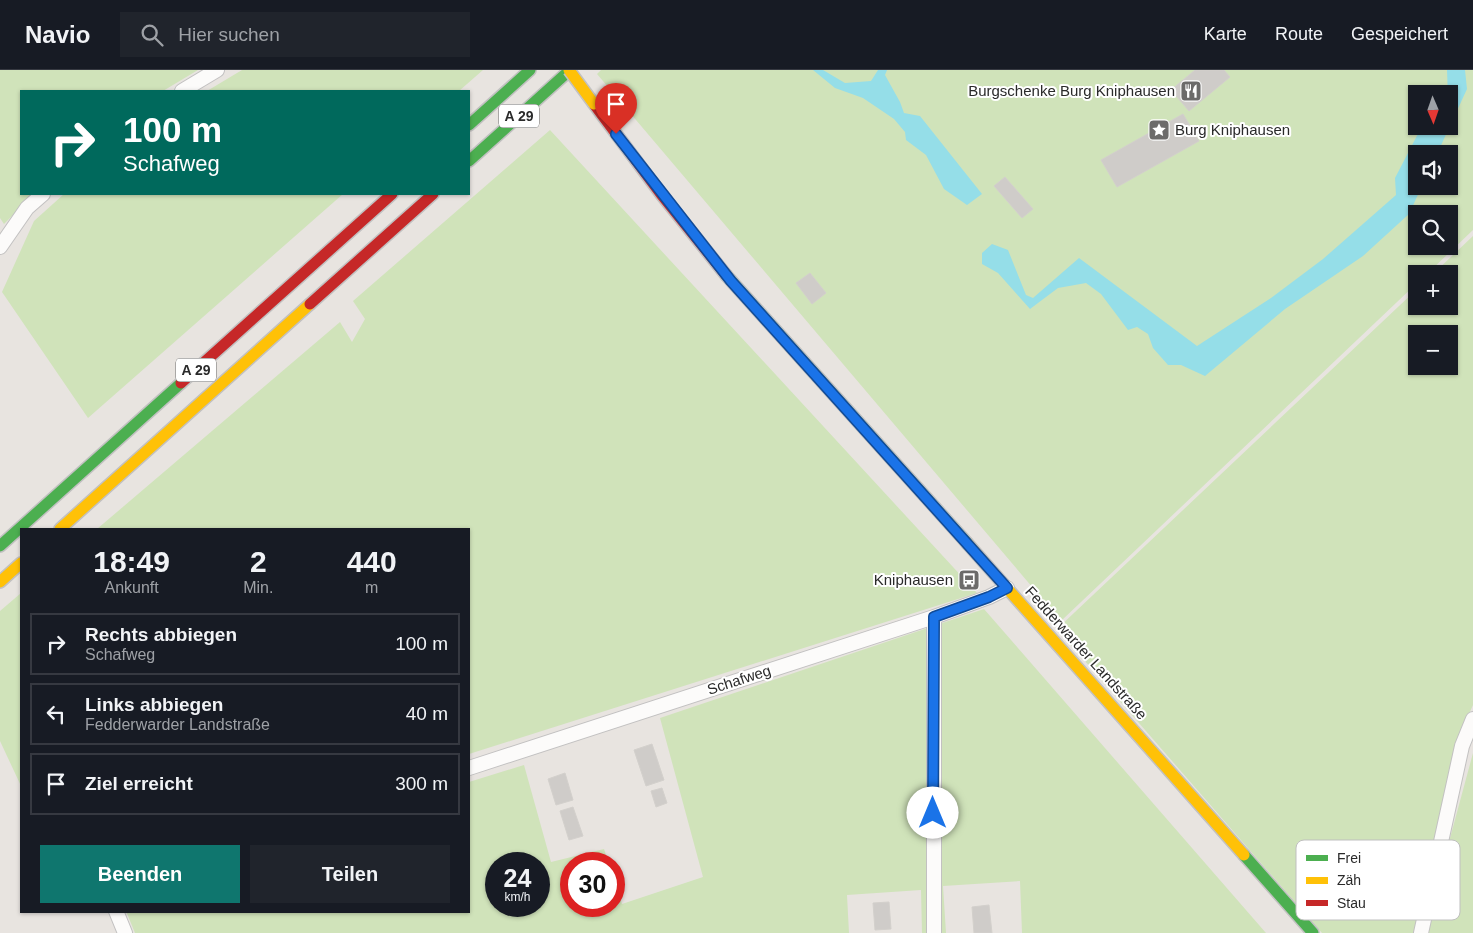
<!DOCTYPE html>
<html lang="de">
<meta charset="utf-8">
<style>
:root{--surface:#171b24;--page:#20242c;--text:#f1f3f6;--muted:#9ea1a6;--line:#363941;--accent:#0f766e}
body{margin:0;font-family:Arial,sans-serif;background:var(--page);color:var(--text);height:100vh;display:flex;flex-direction:column;font-size:19px;white-space:nowrap}
*{box-sizing:border-box;margin:0}
p{font-size:16px;color:var(--muted)}
.icon{flex:none;width:28px;height:28px;fill:none;stroke:currentColor;stroke-width:2;stroke-linecap:round;stroke-linejoin:round}
.map{position:relative;flex:1;overflow:hidden}
.sheet{position:absolute;left:20px;top:458px;width:450px;height:385px;display:flex;flex-direction:column;background:var(--surface);border-radius:0px;box-shadow:0 1px 4px #0004}
.sheet>*{flex:none}
.top-card{position:absolute;left:20px;top:20px;width:450px;height:105px;border-radius:0px;box-shadow:0 1px 4px #0004;background:#00695c;color:#fff;overflow:hidden}
.needle{width:32px;rotate:178deg}
.buttons{position:absolute;left:1408px;top:15px;display:grid;gap:10px}
.buttons a{display:grid;place-items:center;width:50px;height:50px;border-radius:0px;background:var(--surface);box-shadow:0 1px 4px #0004;font-size:25px}
.speed{position:absolute;left:485px;top:782px;display:flex;gap:10px;font-size:25px;font-weight:700;text-align:center}
.speed>*{display:grid;place-content:center;width:65px;height:65px;border-radius:50%;background:var(--surface);box-shadow:0 1px 4px #0004;line-height:1}
.speed small{font-size:12px;font-weight:400}
.speed .limit{border:8px solid #d22;background:#fff;color:#111}
.pin{position:absolute;display:grid;place-items:center;width:42px;height:42px;color:#fff;margin:-51px -21px;border-radius:50% 50% 50% 0;rotate:-45deg;box-shadow:0 0 5px #0007}
.pin .icon{rotate:45deg}
.me{position:absolute;width:55px;margin:-28px;rotate:0deg;stroke-linejoin:round;filter:drop-shadow(0 0 4px #0008)}
.turn{display:flex;align-items:center;gap:18px;height:105px;padding:0 20px;font-size:22px}
.turn .icon{width:65px;height:65px;stroke-width:2.5}
.turn b{display:block;font-size:35px;line-height:42px}
.eta{display:flex;justify-content:space-evenly;align-items:center;height:85px;text-align:center}
.eta b{font-size:30px;font-weight:600;line-height:35px}
.primary-button{display:flex;gap:10px;margin-top:auto;padding:10px 20px}
.primary-button a{flex:1;height:58px;border-radius:0px;background:var(--accent);color:#fff;font-size:20px;font-weight:600;line-height:58px;text-align:center}
.primary-button a+a{background:var(--page);color:var(--text)}
ul{padding:0;list-style:none}
li{display:flex;align-items:center;gap:15px;height:62px;margin:0 10px 8px;padding:0 10px;border:2px solid var(--line);border-radius:0px}
li div{flex:1}
li b{display:block;font-size:19px}
li em{font-style:normal}
header{display:flex;align-items:center;gap:30px;box-sizing:border-box;height:70px;padding:0 25px;background:var(--surface);border-bottom:1px solid var(--line)}
header strong{font-size:24px}
nav{display:flex;gap:28px;margin-inline-start:auto;font-size:18px}
.search{width:350px;height:45px;background:var(--page);display:flex;align-items:center;gap:12px;box-sizing:border-box;padding:0 18px;border-radius:0px;color:var(--muted);font-size:19px}
.map>svg:first-child{display:block}
.green{fill:#d0e3ba;fill-rule:evenodd}
.water{fill:#95dee8}
.building{fill:#cfccc9;stroke:#d3d0cc}
.lines{fill:none;stroke-linecap:round;stroke-linejoin:round}
.street-casing{stroke:#c2c1c1;stroke-width:16}
.fast-casing{stroke:#c2c1c1;stroke-width:14}
.slow-casing{stroke:#c2c1c1;stroke-width:14}
.jam-casing{stroke:#c2c1c1;stroke-width:14}
.street{stroke:#fcfbfa;stroke-width:14}
.fast{stroke:#4caf50;stroke-width:11}
.slow{stroke:#ffc107;stroke-width:11}
.jam{stroke:#c62828;stroke-width:11}
.slow-bridge-casing{stroke:#c2c1c1;stroke-width:14;stroke-linecap:butt}
.slow-bridge{stroke:#ffc107;stroke-width:11}
.route-casing{stroke:#114b97;stroke-width:12}
.route{stroke:#1a73e8;stroke-width:9}
.labels{text-anchor:middle;stroke-width:4;stroke-linejoin:round;paint-order:stroke}
.shield{fill:#fff;stroke:#6a6a6a;stroke-width:1}
.shield-label{font-size:14px;font-weight:bold;fill:#2a2a2a}
.poi-label{font-size:15px;fill:#2a2a2a;stroke:#fff;text-anchor:end}
.street-label{font-size:15px;fill:#2a2a2a;stroke:#fff}
.key{fill:#fff;stroke:#bfbfbf;stroke-width:1}
.key-label{font-size:14px;fill:#2a2a2a}
</style>
<header>
<strong>Navio</strong>
<div class="search"><svg class="icon" aria-label="search" viewBox="0 0 24 24"><circle cx="10" cy="10" r="6"/><path d="M15 15l6 6"/></svg>Hier suchen</div>
<nav><a>Karte</a><a>Route</a><a>Gespeichert</a></nav>
</header>
<div class="map">
<svg width="1473" height="863" viewBox="0 0 1473 863">
<rect width="100%" height="100%" fill="#e8e4e0"/>
<!-- green -->
<path class="green" d="M0,0H198L163,21H21V124H34L4,154L0,148Z
M242,0H483L459,21H207Z
M601,0H1473V160L1427,204H1416V214L1061,551L597,4ZM1416,24H1449V56H1416ZM1416,84H1449V116H1416ZM1416,144H1449V176H1416Z
M550,60L977,523L469,684V459H97L340,252L352,272L365,249L353,231Z
M64,124H343L88,348L2,222L34,151Z
M1473,166V635L1455,675L1415,863H1322L1057,559L1416,220V236H1449V204H1433ZM1416,264H1449V296H1416Z
M21,523V716L0,671V541Z
M984,539L1266,863H1022L1020,811L943,816L946,863H922L921,820L847,825L849,863H135L126,841H469V712L524,695L551,792L604,779L609,794H571V836H614V809L622,834L703,807L660,648ZM496,794H539V836H496Z
M1473,683V863H1428L1436,820Z"/>
<!-- water -->
<path class="water" d="M813,0H823L845,13L871,11L878,0H887L885,5L900,32L904,43L920,46L982,124L967,135L944,119L926,85L906,70L905,62L894,49L863,28L835,18Z
M1447,0H1465L1467,19L1437,84H1416V116H1422L1409,144L1363,186L1285,239L1205,306L1181,295H1168L1153,278L1148,264L1137,257L1128,260L1101,224L1086,213L1058,218L1030,239L998,203L982,194V183L992,174L1008,180L1026,225L1033,228L1079,188L1197,276L1271,228L1323,189L1396,125L1395,108L1422,56H1449Z"/>
<!-- building -->
<path class="building" d="M1195,0H1224L1230,7L1189,41L1171,20Z
M1183,44L1199,71L1117,117L1101,90Z
M1005,107L1033,139L1022,148L994,116Z
M810,203L826,223L812,234L796,213Z
M652,674L664,710L646,716L634,680Z
M565,703L573,730L556,735L548,709Z
M662,718L667,733L656,737L651,721Z
M573,737L583,766L569,770L560,741Z
M889,832L891,859L875,860L873,833Z
M989,835L992,863H974L972,837Z"/>
<g class="lines">
<!-- street casing -->
<g class="street-casing">
<path id="street" d="M182,21L217,0
M0,177L27,138L43,124
M469,698L934,547L989,527L1007,518
M116,841L125,863
M934,863V547
M1421,863L1462,676L1473,649"/>
</g>
<!-- fast casing -->
<g class="fast-casing">
<path id="fast" d="M469,55L530,0
M469,91L570,0
M726,205L967,473
M0,476L181,313
M1244,785L1313,863"/>
</g>
<!-- slow casing -->
<g class="slow-casing">
<path id="slow" d="M60,459L310,234
M967,473L1244,785
M0,512L21,493"/>
</g>
<!-- jam casing -->
<g class="jam-casing">
<path id="jam" d="M594,34L661,124L726,205
M310,234L433,124
M181,313L392,124"/>
</g>
<!-- street -->
<use href="#street" class="street"/>
<!-- fast -->
<use href="#fast" class="fast"/>
<!-- slow -->
<use href="#slow" class="slow"/>
<!-- jam -->
<use href="#jam" class="jam"/>
<!-- slow-bridge casing -->
<g class="slow-bridge-casing">
<path id="slow-bridge" d="M569,0L594,34"/>
</g>
<!-- slow-bridge -->
<use href="#slow-bridge" class="slow-bridge"/>
</g>
<g class="lines">
<!-- route casing -->
<g class="route-casing">
<path id="route" d="M616,64L731,211L1007,518L989,527L934,547L933,743"/>
</g>
<!-- route -->
<use href="#route" class="route"/>
</g>
<!-- icons -->
<defs>
<g id="restaurant-square" transform="scale(1.125)"><rect x="-9" y="-9" width="18" height="18" rx="4" fill="#6c6b6a" stroke="#fff"/><path d="M-5-6h1v4h1v-4h1v4h1v-4h1v5L-1.5 .5V6h-2V.5L-5-1ZM5-6V6H3V1.5H1.5Q1.5-4 5-6Z" fill="#fff"/></g>
<g id="sight-square" transform="scale(1.125)"><rect x="-9" y="-9" width="18" height="18" rx="4" fill="#6c6b6a" stroke="#fff"/><path d="M0-6L1.8-2.2L6-1.7L2.9 1.2L3.7 5.4L0 3.3L-3.7 5.4L-2.9 1.2L-6-1.7L-1.8-2.2Z" fill="#fff"/></g>
<g id="bus-square" transform="scale(1.125)"><rect x="-9" y="-9" width="18" height="18" rx="4" fill="#6c6b6a" stroke="#fff"/><path d="M-5-6H5V4H4V6H2V4H-2V6H-4V4H-5ZM-3.5-4V0h7V-4ZM-3.5 1.2v1.5H-2V1.2ZM2 1.2v1.5H3.5V1.2Z" fill="#fff"/></g>
</defs>
<g fill-rule="evenodd">
<use href="#restaurant-square" x="1191" y="21"/>
<use href="#sight-square" x="1159" y="60"/>
<use href="#bus-square" x="969" y="510"/>
</g>
<g class="labels">
<!-- shield labels -->
<g class="shield">
<rect x="499" y="34.5" width="40" height="23" rx="4"/>
<rect x="176" y="288.5" width="40" height="23" rx="4"/>
</g>
<g class="shield-label">
<text x="519" y="51">A 29</text>
<text x="196" y="305">A 29</text>
</g>
<!-- poi labels -->
<g class="poi-label">
<text x="1175" y="26">Burgschenke Burg Kniphausen</text>
<text x="1175" y="65" text-anchor="start">Burg Kniphausen</text>
<text x="953" y="515">Kniphausen</text>
</g>
<!-- street labels -->
<g class="street-label">
<text transform="translate(1086 583) rotate(48)" y="5">Fedderwarder Landstraße</text>
<text transform="translate(739 610) rotate(-18)" y="5">Schafweg</text>
</g>
</g>
<!-- legend -->
<rect x="1296" y="770" width="164" height="80" rx="8" class="key"/>
<rect x="1306" y="785" width="22" height="6" fill="#4caf50"/>
<rect x="1306" y="807" width="22" height="7" fill="#ffc107"/>
<rect x="1306" y="830" width="22" height="6" fill="#c62828"/>
<g class="key-label">
<text x="1337" y="793">Frei</text>
<text x="1337" y="815">Zäh</text>
<text x="1337" y="838">Stau</text>
</g>
</svg>
<div class="buttons">
<a><svg class="needle" viewBox="-14 -14 28 28"><path d="M0-13l5 13h-10z" fill="#e53935"/><path d="M0 13l5-13h-10z" fill="#9ea1a6"/></svg></a>
<a><svg class="icon" aria-label="sound" viewBox="0 0 24 24"><path d="M4 9h4l5-4v14l-5-4H4zM17 9q2 3 0 6"/></svg></a>
<a><svg class="icon" aria-label="search" viewBox="0 0 24 24"><circle cx="10" cy="10" r="6"/><path d="M15 15l6 6"/></svg></a>
<a>+</a>
<a>−</a>
</div>
<div class="speed"><div>24<small>km/h</small></div><div class="limit">30</div></div>
<div class="pin" style="left:616px;top:64px;background:#d93025"><svg class="icon" aria-label="arrive" viewBox="0 0 24 24"><path d="M6 21V4h12l-3 4 3 4H6"/></svg></div>
<svg class="me" style="left:933px;top:743px" viewBox="-20 -20 40 40"><circle r="19" fill="#fff"/><path d="M0-13L10 11 0 6-10 11z" fill="#1a73e8"/></svg>
<div class="top-card">
<div class="turn"><svg class="icon" aria-label="right" viewBox="0 0 24 24"><path d="M7 20v-9h11M14 6l5 5-5 5"/></svg><div><b>100 m</b>Schafweg</div></div>
</div>
<section class="sheet">
<div class="eta">
<div><b>18:49</b><p>Ankunft</p></div>
<div><b>2</b><p>Min.</p></div>
<div><b>440</b><p>m</p></div>
</div>
<ul>
<li><svg class="icon" aria-label="right" viewBox="0 0 24 24"><path d="M7 20v-9h11M14 6l5 5-5 5"/></svg><div><b>Rechts abbiegen</b><p>Schafweg</p></div><em>100 m</em></li>
<li><svg class="icon" aria-label="left" viewBox="0 0 24 24"><path d="M17 20v-9H6M10 6l-5 5 5 5"/></svg><div><b>Links abbiegen</b><p>Fedderwarder Landstraße</p></div><em>40 m</em></li>
<li><svg class="icon" aria-label="arrive" viewBox="0 0 24 24"><path d="M6 21V4h12l-3 4 3 4H6"/></svg><div><b>Ziel erreicht</b></div><em>300 m</em></li>
</ul>
<div class="primary-button"><a>Beenden</a><a>Teilen</a></div>
</section>
</div>
